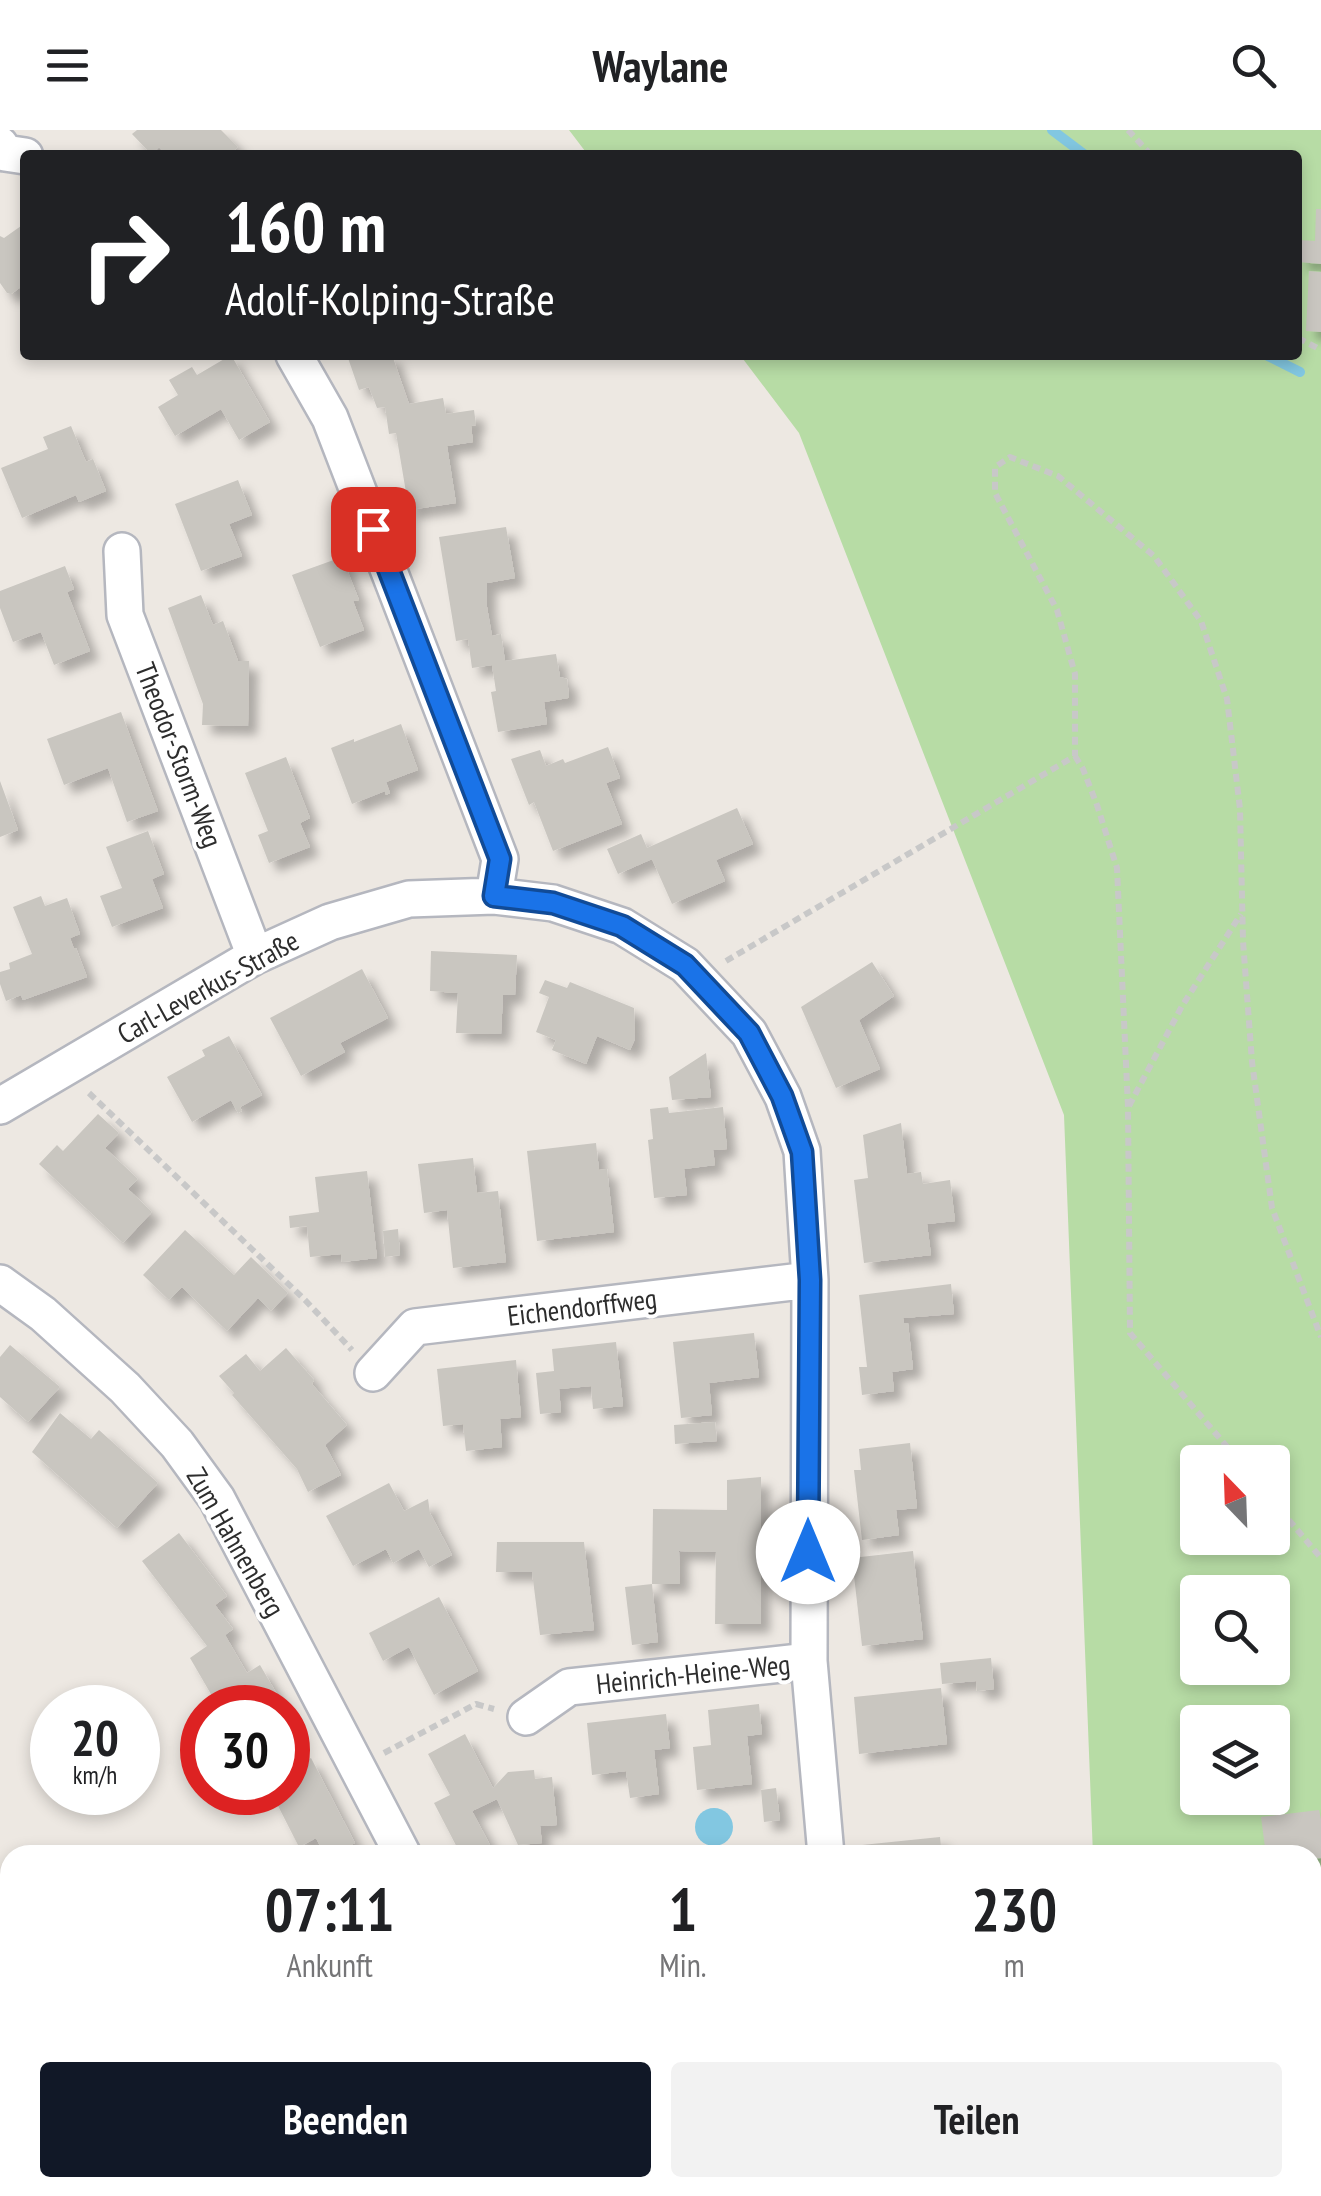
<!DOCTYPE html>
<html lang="de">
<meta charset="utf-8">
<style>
:root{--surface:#fff;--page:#f2f2f2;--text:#202124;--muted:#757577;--accent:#111827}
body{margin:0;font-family:"PT Sans Narrow",sans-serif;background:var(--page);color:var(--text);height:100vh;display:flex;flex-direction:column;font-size:38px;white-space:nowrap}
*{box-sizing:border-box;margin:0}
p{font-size:32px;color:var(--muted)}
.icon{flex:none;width:55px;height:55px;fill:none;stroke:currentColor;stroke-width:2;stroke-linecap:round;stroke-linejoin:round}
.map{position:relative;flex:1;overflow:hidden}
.drawer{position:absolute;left:0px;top:1715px;width:1322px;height:352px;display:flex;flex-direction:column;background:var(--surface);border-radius:30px 30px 0 0;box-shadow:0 5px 15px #0003}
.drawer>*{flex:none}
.top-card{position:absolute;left:20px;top:20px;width:1282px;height:210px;border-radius:10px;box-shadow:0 5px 15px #0003;background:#202124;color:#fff;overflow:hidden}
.needle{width:65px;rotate:337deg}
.tools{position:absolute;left:1180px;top:1315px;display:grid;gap:20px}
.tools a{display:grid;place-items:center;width:110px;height:110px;border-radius:10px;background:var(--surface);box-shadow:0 5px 15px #0003;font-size:50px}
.speed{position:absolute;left:30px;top:1555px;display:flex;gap:20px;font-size:50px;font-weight:700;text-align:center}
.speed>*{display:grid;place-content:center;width:130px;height:130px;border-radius:50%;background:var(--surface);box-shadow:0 5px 15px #0003;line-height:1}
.speed small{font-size:25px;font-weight:400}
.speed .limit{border:15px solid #d22;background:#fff;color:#111}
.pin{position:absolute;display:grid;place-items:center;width:85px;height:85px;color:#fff;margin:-42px;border-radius:20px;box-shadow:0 5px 15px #0006}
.me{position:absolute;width:110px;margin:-55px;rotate:0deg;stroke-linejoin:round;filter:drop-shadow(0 0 8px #0008)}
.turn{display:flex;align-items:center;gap:35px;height:210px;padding:0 40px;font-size:45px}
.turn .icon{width:130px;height:130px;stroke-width:2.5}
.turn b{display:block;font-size:70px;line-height:85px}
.eta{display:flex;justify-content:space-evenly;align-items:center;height:170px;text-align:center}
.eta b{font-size:60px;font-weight:700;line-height:70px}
.action{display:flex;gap:20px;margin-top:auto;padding:20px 40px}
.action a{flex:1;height:115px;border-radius:10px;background:var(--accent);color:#fff;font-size:40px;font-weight:700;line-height:115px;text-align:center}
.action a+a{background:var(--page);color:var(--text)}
header{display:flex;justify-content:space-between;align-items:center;height:130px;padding:0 40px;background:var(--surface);font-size:45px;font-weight:700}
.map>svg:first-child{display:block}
.green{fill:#b7dca5;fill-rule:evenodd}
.water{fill:#82c7e1}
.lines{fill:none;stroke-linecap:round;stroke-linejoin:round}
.stream{stroke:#82c7e1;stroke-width:10}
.building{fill:#c9c6c0;filter:url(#shadow)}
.street-casing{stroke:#b5b7bf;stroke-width:40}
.path{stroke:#c8c8c8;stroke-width:6;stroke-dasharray:8 5;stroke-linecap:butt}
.street{stroke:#fff;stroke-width:35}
.route-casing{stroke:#114b97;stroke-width:25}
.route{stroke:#1a73e8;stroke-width:18}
.labels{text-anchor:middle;stroke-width:8;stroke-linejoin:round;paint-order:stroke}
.street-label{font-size:28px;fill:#2d2d2d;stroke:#fff}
</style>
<header><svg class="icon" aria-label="menu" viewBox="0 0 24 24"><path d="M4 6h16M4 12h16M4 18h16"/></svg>Waylane<svg class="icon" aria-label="search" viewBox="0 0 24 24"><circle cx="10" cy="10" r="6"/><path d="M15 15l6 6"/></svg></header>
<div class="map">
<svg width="1321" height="2066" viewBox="0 0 1321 2066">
<defs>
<filter id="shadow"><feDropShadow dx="9" dy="9" stdDeviation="5" flood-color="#0004"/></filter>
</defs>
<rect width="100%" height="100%" fill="#ede8e2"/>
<!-- green -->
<path class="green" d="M569,0H1321V2066H1107L1106,2058H1312V1725H1093L1064,985L799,303L740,225H1298V25H588ZM1198,1332H1272V1408H1198ZM1198,1462H1272V1538H1198ZM1198,1592H1272V1668H1198Z
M41,2058H425L428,2066H0V2062Z"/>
<!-- water -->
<path class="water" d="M695 1697a19 19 0 1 1 38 0a19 19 0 1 1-38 0Z"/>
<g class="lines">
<!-- stream -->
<path class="stream" d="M1052,0L1085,25
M1266,225L1300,242"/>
</g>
<!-- building -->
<path class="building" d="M137,0H221L238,17L230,25H166L159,17L152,25L132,4Z
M1316,79H1321V134L1299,132V110L1315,111Z
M21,96H25V154L11,164L7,163L0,153V106L4,108Z
M1309,141L1321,142V202L1306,201Z
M231,225L270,292L239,310L221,279L175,306L158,277L178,265L169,250L192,237L197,245Z
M347,225H392L409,274L443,268L446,284L474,280L476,295L471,296L473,312L447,316L456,373L409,380L396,303L389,304L385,277L377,278L369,257L359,260Z
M71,296L86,332L93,329L106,361L79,372L76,365L22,388L1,338L48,319L43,307Z
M238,350L252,385L229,394L242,426L201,441L175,374Z
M506,397L515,448L487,453V477L492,506L501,504L505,531L556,524L560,547L567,549L569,566L568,568L544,572L547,594L498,602L491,562L496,561L492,535L472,538L468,509L456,511L439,407Z
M342,427L359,470L353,471L364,500L320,517L292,445Z
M65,436L74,459L67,462L90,521L54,535L41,502L13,512L0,478V461Z
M201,465L213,495L223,491L238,531H249L248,596L202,595L203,574L168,478Z
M121,582L158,681L127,692L108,638L64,655L47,609Z
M401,594L418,640L386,652L390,663L386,665L385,661L352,674L331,618L354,609V612Z
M608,617L620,648L606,653L622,694L553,721L534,672L529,675L511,629L540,620L546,636L563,629L565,633Z
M286,627L310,688L300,693L310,717L269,733L258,705L268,701L245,643Z
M0,651L18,700L0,707Z
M737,678L753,714L716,730L725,751L672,774L652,729L618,744L607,719L641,704L647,718Z
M148,701L164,744L152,749L163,778L112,797L100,766L122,758L106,717Z
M41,766L45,776L67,768L80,804L70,808L74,819L76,818L87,847L23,870L21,865L6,871L0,854V842L10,839L9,833L32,824L13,777Z
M431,821L517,825L515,865H503L501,904L456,903L458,863L430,861Z
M872,832L894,866L859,890L880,939L836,958L801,877Z
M362,839L388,888L340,913L345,922L301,946L270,888Z
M545,850L567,858L570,852L634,878L635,909L630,920L597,906L586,934L552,920L556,910L536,902L549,867L539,863Z
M229,906L262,965L240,977L242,981L238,983L231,970L192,992L167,947L205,926L202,920Z
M706,923L711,967L672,970L669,947Z
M668,977L669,983L723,977L727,1019L713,1020L715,1035L684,1039L687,1065L654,1068L648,1010L653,1009L650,979Z
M98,984L119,1003L105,1018L138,1049L128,1059L152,1082L123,1113L39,1034L57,1015L63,1021Z
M901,993L907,1044L921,1042L923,1054L950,1050L955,1091L927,1094L931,1125L864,1133L854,1050L868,1048L863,1005Z
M596,1013L599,1040L607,1039L614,1102L537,1111L527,1021Z
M473,1028L477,1063L498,1061L506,1132L453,1138L447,1080L424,1083L418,1034Z
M367,1041L377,1128L342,1132L341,1124L310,1127L307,1096L290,1098L289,1086L319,1082L315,1047Z
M398,1099L400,1125L385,1127L383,1101Z
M185,1100L234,1145L251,1127L288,1163L271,1181L258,1168L227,1201L182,1157L169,1170L143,1145Z
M951,1154L954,1184L903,1188L904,1193H908L913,1239L892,1242L894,1261L862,1265L859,1237H867L859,1165Z
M754,1203L759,1247L709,1253L712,1285L681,1288L673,1212Z
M616,1212L623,1276L593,1279L591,1256L559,1259L561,1282L540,1284L536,1243L554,1241L552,1219Z
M10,1215L60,1257L28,1292L0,1267V1227Z
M286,1218L314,1250L312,1254L347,1295L325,1315L341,1345L308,1362L297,1339L232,1265L234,1263L219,1246L246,1224L260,1241Z
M516,1230L521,1287L500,1289L502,1317L466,1321L463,1294L443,1296L437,1239Z
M60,1283L91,1309L99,1300L158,1353L117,1398L32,1322Z
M715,1292L717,1311L675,1314L674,1295Z
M910,1313L917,1378L896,1380L899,1405L862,1410L854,1340H861L859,1319Z
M761,1347V1494H715L716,1422L679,1421L680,1454H652L653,1379L727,1380V1350Z
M389,1353L404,1381L428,1369L430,1383L452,1425L429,1437L419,1419L393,1433L386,1419L353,1436L326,1386Z
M179,1403L227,1466L215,1475L233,1499L225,1505L247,1543L260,1535L285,1578H219L190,1528L207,1516L142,1431Z
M497,1412H584L594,1500L540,1505L532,1442H496Z
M913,1421L923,1509L862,1516L852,1428Z
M652,1454L658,1512L632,1515L625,1457Z
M439,1467L478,1541L434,1565L409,1517L383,1531L369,1503Z
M991,1528L994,1559L977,1561L976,1551L942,1554L940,1533Z
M941,1558L947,1614L859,1624L854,1567Z
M759,1574L762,1604L747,1606L752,1654L697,1660L693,1617L711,1615L708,1580Z
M666,1584L670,1618L654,1620L659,1664L630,1668L626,1641L592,1645L587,1593Z
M465,1604L493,1658L508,1642L534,1640L535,1649L552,1647L557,1695L540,1696L542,1713L518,1715L497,1669L472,1681L490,1715L472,1725H461L434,1673L450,1665L428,1624Z
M288,1625L293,1637L311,1628L355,1713L331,1725H325L316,1708L299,1717L271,1662H288Z
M776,1658L780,1690L764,1692L761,1660Z
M1319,1680L1321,1689V1728L1312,1729V1725H1266L1261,1687Z
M940,1707L942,1725H863L862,1715Z
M660,2058H720L721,2064L661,2066Z"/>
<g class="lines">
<!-- street casing -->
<g class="street-casing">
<path id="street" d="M0,15L5,23L25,26
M294,225L330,288L500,729L494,766
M122,421L125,485L255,826
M0,976L255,826L330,792L409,769L494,766L553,773L622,796L685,835L749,903L783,967L802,1021L810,1150L809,1531L826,1725
M0,1153L43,1184L125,1258L177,1314L217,1369L403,1725
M373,1243L415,1197L810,1150
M526,1587L569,1557L809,1531
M1312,1976L1321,1984
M890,2058L893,2066"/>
</g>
<!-- path -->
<path class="path" d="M1128,0L1151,25
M1298,208L1321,220
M1075,626L1083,639L1097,675L1117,738L1128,977L1130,1203L1240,1332
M726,831L1075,626V544L1057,480L995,363V337L1010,327L1058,346L1154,426L1201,491L1227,569L1240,679L1243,811L1252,932L1272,1078L1321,1207
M89,963L305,1170L352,1220
M1129,976L1182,876L1241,784
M1272,1370L1321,1428
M384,1623L476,1574L494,1579
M514,2058L515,2066
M1283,2066L1286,2058"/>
<!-- street -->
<use href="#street" class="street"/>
</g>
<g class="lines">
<!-- route casing -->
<g class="route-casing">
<path id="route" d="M373,399L500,729L494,766L553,773L622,796L685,835L749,903L782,966L802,1022L810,1150L808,1422"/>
</g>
<!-- route -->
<use href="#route" class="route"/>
</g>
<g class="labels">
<!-- street labels -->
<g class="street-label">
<text transform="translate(179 625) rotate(69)" y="10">Theodor-Storm-Weg</text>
<text transform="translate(208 857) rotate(-29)" y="10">Carl-Leverkus-Straße</text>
<text transform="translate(582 1177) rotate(-7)" y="10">Eichendorffweg</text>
<text transform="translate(236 1412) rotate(60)" y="10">Zum Hahnenberg</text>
<text transform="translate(693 1544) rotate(-6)" y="10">Heinrich-Heine-Weg</text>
</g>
</g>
</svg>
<div class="tools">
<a><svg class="needle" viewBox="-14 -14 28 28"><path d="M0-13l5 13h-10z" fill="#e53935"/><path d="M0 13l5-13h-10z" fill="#757577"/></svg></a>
<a><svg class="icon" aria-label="search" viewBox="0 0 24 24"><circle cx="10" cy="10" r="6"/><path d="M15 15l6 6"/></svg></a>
<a><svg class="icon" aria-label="layers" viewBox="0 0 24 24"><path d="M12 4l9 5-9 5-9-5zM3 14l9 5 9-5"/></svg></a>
</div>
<div class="speed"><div>20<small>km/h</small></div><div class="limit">30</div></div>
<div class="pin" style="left:373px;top:399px;background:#d93025"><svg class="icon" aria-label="arrive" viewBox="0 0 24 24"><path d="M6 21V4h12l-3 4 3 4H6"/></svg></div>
<svg class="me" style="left:808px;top:1422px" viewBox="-20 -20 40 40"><circle r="19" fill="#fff"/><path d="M0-13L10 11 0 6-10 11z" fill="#1a73e8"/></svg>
<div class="top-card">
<div class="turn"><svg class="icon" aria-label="right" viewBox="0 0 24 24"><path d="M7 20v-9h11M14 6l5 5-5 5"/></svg><div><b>160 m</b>Adolf-Kolping-Straße</div></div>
</div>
<section class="drawer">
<div class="eta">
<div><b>07:11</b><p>Ankunft</p></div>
<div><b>1</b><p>Min.</p></div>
<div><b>230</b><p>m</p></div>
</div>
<div class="action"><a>Beenden</a><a>Teilen</a></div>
</section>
</div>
